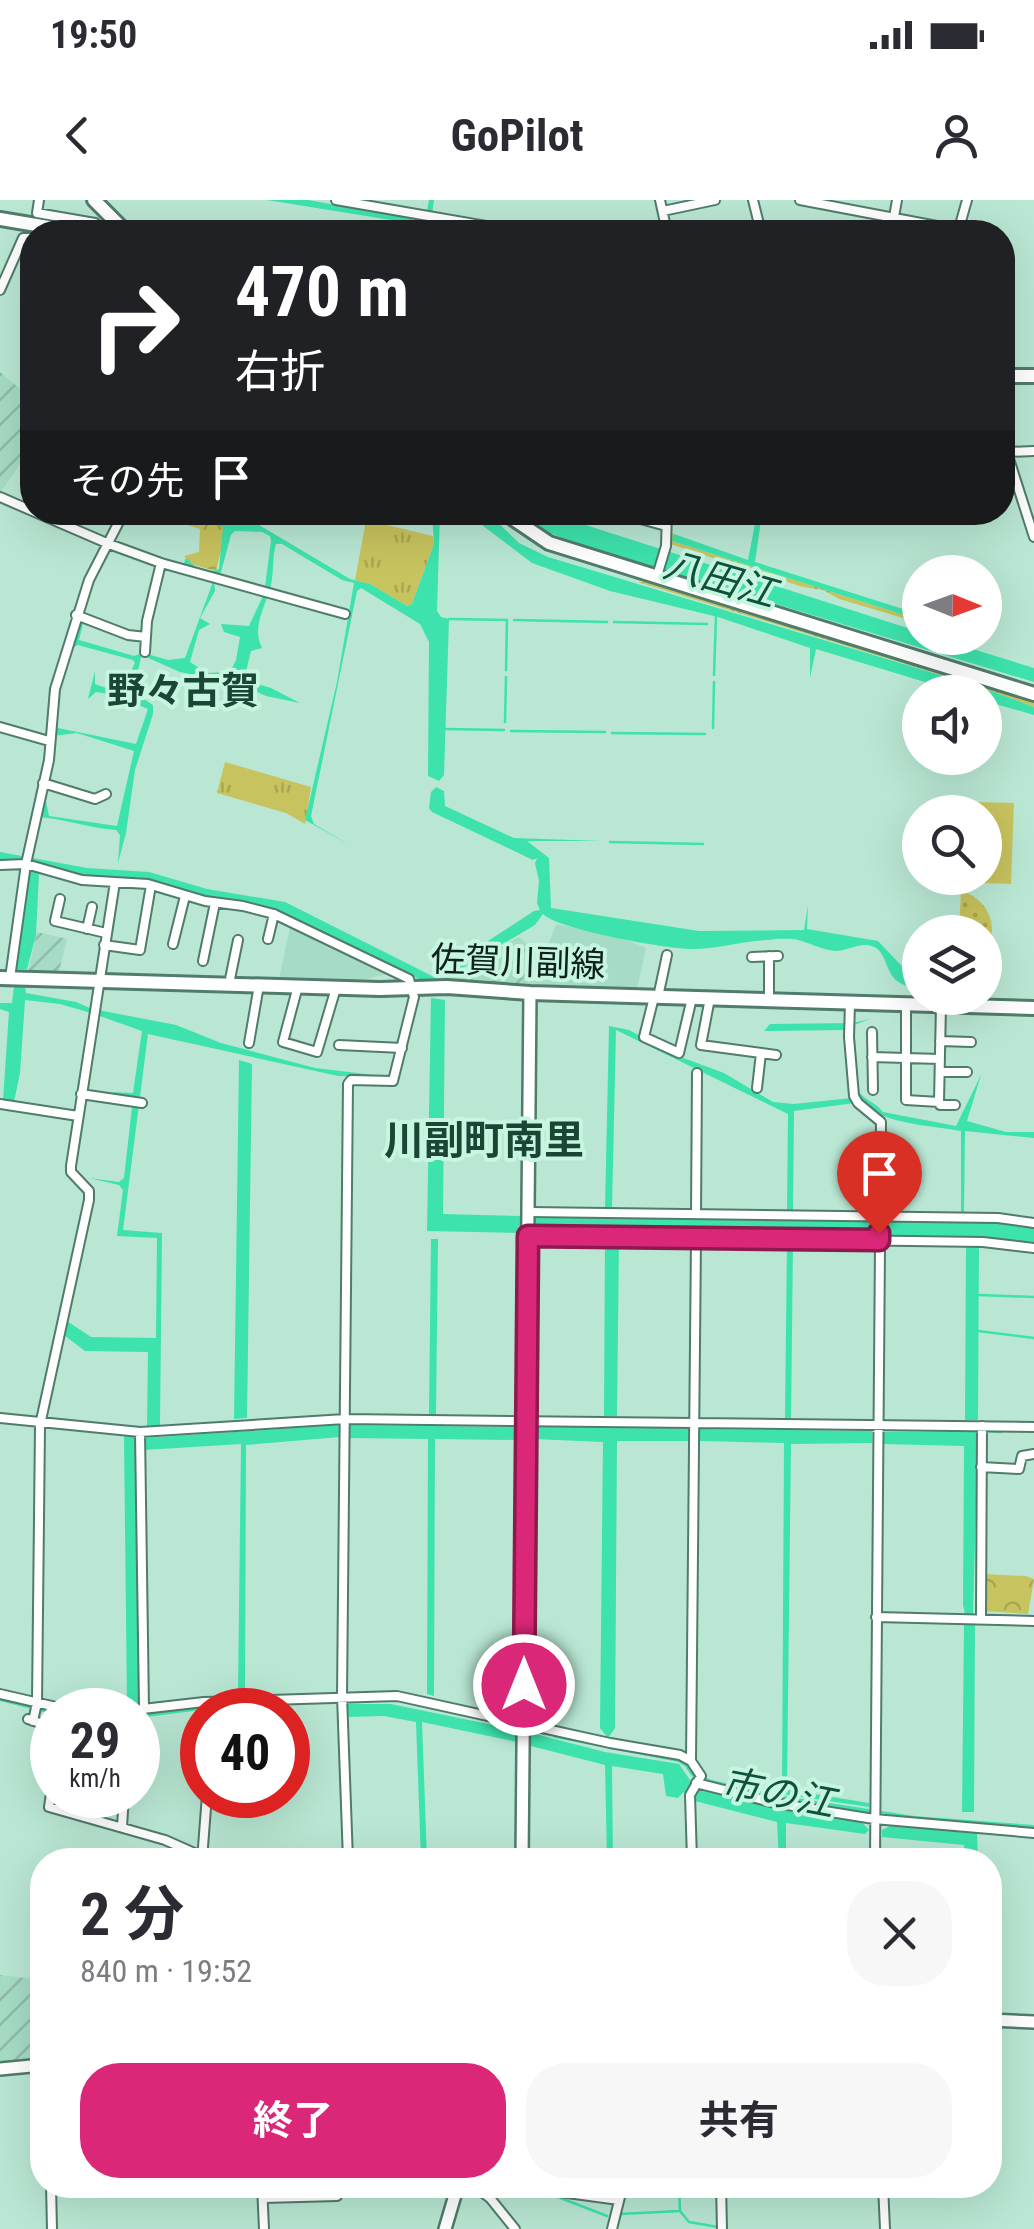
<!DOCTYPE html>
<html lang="ja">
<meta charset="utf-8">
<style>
:root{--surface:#fff;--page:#f7f7f7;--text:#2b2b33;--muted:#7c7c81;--accent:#db2777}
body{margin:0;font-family:"Roboto Condensed","Noto Sans JP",sans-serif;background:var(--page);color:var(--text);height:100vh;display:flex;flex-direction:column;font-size:38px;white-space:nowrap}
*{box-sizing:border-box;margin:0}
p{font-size:32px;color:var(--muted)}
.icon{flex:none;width:55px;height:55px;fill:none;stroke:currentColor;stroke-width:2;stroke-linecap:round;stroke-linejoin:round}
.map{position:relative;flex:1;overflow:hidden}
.sheet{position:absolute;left:30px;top:1648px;width:972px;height:350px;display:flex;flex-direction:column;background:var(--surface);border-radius:40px;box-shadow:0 10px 40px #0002}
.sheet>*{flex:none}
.top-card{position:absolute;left:20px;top:20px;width:995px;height:305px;border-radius:40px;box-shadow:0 10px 40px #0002;background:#202124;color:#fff;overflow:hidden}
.needle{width:65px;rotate:91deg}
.fabs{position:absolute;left:902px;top:355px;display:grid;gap:20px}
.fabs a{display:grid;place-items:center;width:100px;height:100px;border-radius:50%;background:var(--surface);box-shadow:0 10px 40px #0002;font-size:50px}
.speed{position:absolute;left:30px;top:1488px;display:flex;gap:20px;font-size:50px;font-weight:700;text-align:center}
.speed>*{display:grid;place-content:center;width:130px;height:130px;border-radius:50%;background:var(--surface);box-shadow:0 10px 40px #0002;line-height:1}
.speed small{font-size:25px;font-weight:400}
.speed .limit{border:15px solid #d22;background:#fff;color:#111}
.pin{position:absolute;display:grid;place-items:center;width:85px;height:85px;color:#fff;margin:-102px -42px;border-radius:50% 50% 50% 0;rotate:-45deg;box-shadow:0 0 10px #0007}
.pin .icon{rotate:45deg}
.me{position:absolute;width:110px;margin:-55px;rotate:0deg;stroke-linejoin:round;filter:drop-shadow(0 0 8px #0008)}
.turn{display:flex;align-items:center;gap:35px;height:210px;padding:0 50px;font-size:45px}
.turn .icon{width:130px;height:130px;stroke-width:2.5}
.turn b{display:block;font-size:70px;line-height:85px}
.then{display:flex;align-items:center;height:95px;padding:0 50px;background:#0003;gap:20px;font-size:38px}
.round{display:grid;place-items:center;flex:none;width:105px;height:105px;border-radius:40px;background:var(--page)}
.overview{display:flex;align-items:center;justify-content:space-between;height:170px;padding:0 50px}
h1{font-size:60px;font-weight:700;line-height:75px}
.cta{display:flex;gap:20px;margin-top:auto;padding:20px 50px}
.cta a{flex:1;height:115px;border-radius:40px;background:var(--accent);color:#fff;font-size:40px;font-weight:700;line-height:115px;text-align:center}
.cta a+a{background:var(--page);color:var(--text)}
.status{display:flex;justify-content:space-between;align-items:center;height:70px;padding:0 50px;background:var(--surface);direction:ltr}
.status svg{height:28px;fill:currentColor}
header{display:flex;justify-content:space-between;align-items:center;height:130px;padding:0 50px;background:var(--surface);font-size:45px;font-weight:700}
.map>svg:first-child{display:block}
.built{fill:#a6dcc5}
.industrial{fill:url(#industrial-furrows)}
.grass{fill:url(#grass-tufts)}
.forest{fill:url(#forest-crowns)}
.garden{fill:url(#garden-dots)}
.pitch{fill:#c7c35e}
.water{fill:#3de2ad}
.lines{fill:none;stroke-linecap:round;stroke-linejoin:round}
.stream{stroke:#3de2ad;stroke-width:2.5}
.canal{stroke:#3de2ad;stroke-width:6}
.street-casing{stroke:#517b6a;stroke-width:12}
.secondary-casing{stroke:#517b6a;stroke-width:16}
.primary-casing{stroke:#517b6a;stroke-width:18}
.street{stroke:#fff;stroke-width:8}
.secondary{stroke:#fff;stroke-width:11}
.primary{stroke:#fff;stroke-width:12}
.route-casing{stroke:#8e194d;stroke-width:25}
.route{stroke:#db2777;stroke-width:18}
.labels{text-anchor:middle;stroke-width:8;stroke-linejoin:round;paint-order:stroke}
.street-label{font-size:35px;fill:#10221b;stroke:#c6f5e0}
.water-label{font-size:38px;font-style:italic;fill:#0f513c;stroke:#c6f5e0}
.neighbourhood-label{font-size:38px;font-weight:bold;fill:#1b4636;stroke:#c6f5e0}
.quarter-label{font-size:40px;font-weight:bold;fill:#1b4636;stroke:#c6f5e0}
</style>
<div class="status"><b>19:50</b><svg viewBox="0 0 49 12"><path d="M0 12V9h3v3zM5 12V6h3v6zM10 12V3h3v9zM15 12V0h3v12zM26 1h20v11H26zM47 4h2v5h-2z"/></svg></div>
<header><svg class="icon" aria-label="back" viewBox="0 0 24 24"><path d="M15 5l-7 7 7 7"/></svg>GoPilot<svg class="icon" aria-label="person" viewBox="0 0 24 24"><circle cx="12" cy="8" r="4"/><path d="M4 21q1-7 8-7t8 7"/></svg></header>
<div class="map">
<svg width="1034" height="2029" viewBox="0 0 1034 2029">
<defs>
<pattern id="industrial-furrows" width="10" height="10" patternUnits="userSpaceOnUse" patternTransform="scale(2.5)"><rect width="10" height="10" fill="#a6dcc5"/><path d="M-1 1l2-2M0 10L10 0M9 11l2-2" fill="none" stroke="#8ebca9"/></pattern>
<pattern id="grass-tufts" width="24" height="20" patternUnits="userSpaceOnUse" patternTransform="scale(2.5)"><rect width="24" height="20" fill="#c7c35e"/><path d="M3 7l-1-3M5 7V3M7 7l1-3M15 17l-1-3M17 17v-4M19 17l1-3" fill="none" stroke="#aaa751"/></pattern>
<pattern id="forest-crowns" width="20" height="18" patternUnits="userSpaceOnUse" patternTransform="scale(2.5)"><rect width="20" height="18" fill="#c7c35e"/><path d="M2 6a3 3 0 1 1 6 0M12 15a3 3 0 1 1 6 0" fill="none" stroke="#aaa751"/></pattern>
<pattern id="garden-dots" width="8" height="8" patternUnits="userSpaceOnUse" patternTransform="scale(2.5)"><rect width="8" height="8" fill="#c7c35e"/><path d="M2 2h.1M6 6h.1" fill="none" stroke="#aaa751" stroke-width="1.8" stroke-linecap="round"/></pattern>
</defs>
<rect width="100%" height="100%" fill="#b9e7d3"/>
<!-- built -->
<path class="built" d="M291,723L362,758L387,774L354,782L279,779Z
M556,724L620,737L646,748L637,789L533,784Z"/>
<!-- industrial -->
<path class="industrial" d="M0,172L32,199V247L0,293Z
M37,732L67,739L59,771H28Z
M518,737L543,754L533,784L453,783L449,778Z
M0,1775L42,1780V1861L0,1865Z"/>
<!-- grass -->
<path class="grass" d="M366,320L433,336L434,344L412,404L407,406L370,384L355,380Z
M669,332L674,334L672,341L920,420V423L839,399L823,390L803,387L670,344Z
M649,379L1022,494L1034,500V507L980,487L638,382H646Z
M225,562L311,587L305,624L286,613L217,593Z"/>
<!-- forest -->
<path class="forest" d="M188,313H218L217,320L196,319L209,320L223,327L225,334L216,371L191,364L184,356L199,352L200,329L185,324Z
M983,1374L1026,1376L1034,1379L1028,1414L982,1411Z"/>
<!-- garden -->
<path class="garden" d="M961,691C983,697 996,717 991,740L985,739V732H959Z"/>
<!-- pitch -->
<path class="pitch" d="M933,601L1014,603L1011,684L930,681V678H985V612H932Z"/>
<!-- water -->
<path class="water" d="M267,0H308L425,21L429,0H434L431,21L497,32H466L433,27L429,32H423L422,25Z
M207,313L217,320L218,313H239L350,379L370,384L407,406L412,404L434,344L432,313H440L437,411L441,417L449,419L444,575L439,581L428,576L429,442L420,424L361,388L357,391L311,616L314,624L350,645L305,620L337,482L354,383L342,380L282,344H276C272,358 274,371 271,385C266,406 251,426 262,448L251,451L244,480L271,488L300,503L266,496L242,485L180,472L146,457L147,454L168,460L185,458L214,379L215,391L200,418L210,424L199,430L190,462L207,473L230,472L236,460L240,437L224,432L221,424L249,426L264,394L271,341L270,336L262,332L235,331L231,335L221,372L217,376L184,364L185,359H188C193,368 210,374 219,369L223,327L193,316Z
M466,313H488L519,343L548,357L980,487L1034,507V515L985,501V492H958L816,449L810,478V448L718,417L610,391L532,363Z
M516,313H548L920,432V438H937L1034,468V482L578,344L537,328Z
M757,313H762L755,362L906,410L920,420L672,341L674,334L748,360Z
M80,419L84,420L79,440L134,456L142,453L133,492L153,505V514L135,570L126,633L118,663L120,635L116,630C89,628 65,619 38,617L44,591L49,616L117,626L134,551L77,533L52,536L53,527L136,544L148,509L114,495L96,492L88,499L95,471V484L120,493L135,463L133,460L78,445L70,449Z
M436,587L444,591L445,606L514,638L602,641H527L549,658L551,708L699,731L804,730L808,705L807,729L878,741L915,780L920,781V790C910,787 899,785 893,777C884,765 885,745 865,745C855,745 846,751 835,751C822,750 810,743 798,740C789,738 777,739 767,740C742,741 717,749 691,749C667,749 556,729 543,714L535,725L446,778L444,774C471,750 503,732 534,711L540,710L537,703L539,681L535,663L537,658L533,660L432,612L429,608L431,592Z
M0,652L87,668L149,672L207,689L285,702L440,780L423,781L282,713L243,702L199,696L129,677L86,676L24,660L0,661Z
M30,669L39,674L36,735L27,769H14Z
M14,786H25L26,793L76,802L92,809L91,813L60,804L25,800L20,873L14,902L3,900L9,812L0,809V803H12Z
M431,798L445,800L443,1014L522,1016L521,1033L427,1031Z
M98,810L176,825L221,843L315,868L391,877L338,876L148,834L123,1030L162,1033L160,1225L147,1226L148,1152L85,1151L64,1135L67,1121L91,1137L156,1138L157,1038L117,1036L123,990L119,985L89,978L119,982L124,978L133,898L112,892L133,893L142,831L97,815Z
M870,819L854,825L858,890C863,900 876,902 883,912L956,926L981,875L967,921L1006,932H1034V938L965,931L964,1012H961V931C931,925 874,925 857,895L852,836L846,830L764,831L770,824L853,823Z
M609,826L629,830L678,856L724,873L773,902L794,904L852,898L855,903L794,911L793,1010H787L788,914L616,830L612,1008H605Z
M239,860L252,864L247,1218L234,1219Z
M536,1016L874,1020V1037L536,1033Z
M884,1020L996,1022L1034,1028V1044L984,1037H884Z
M431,1039H438L436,1215H429Z
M605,1041H619L617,1216H604Z
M787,1043H793L791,1219H785Z
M966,1045H979L978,1220H965Z
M340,1225V1237L246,1245L245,1492L238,1493L241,1244L144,1250L145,1238Z
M349,1225L520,1227L519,1240L435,1239L434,1496L427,1494L428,1239L349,1238Z
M542,1226L690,1228L689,1241H617L615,1528L608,1538L600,1528L603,1242L534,1239V1227Z
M699,1229L872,1231V1243L791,1244L787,1587L789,1590L869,1603V1607L782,1594L784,1243L699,1241Z
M883,1232H978L973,1414H965L963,1405L964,1246L883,1244Z
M124,1236L136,1237L140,1503L127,1505Z
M964,1424H975L974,1612H962Z
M347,1504H391L517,1530V1542L422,1522L427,1660H421L416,1522L384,1516L347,1517Z
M531,1533L605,1552L679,1564L692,1583L678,1598L666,1596L663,1574L612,1566L613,1660H607L605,1565L531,1546Z
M697,1589L860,1620L869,1630L865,1634L786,1623V1660H779L777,1622L695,1601Z
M890,1626L977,1632L978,1660H965L964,1645L882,1637V1630Z"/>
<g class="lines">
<!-- stream -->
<path class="stream" d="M107,32V27
M449,419L507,420L506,470
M514,420L607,422
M614,422L707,424
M714,475L716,416
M505,522L506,477
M713,528L714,482
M445,529L504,530
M511,531L605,532
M612,533L705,534
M610,642L703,644
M979,1095L1034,1097
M978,1131L1034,1138
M987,1231L1001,1232
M684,1591L695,1595
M527,1985L607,2016
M679,1985L680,2011L689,2022L718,2027
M620,2014L679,2011"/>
<!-- canal -->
<path class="canal" d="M0,1498L52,1511
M138,1515L217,1505
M556,1535L679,1559L687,1564L696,1577L711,1583L783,1599L914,1619L1034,1628"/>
<!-- street casing -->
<g class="street-casing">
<path id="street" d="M39,0L37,13L95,23L98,32
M336,0L521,32
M660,0L667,32
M753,0L761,32
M800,0L958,30
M663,11L715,0
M894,17L897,0
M958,32L967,0
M0,90L23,38H32
M1002,237L1034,337
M1007,252L1034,251
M0,297L109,344L161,363L345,414
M615,312L666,326
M657,376L666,346L667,312
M76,415L128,435L146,437
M145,452L147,421L161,363
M0,527L49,541
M43,583L95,599L106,594
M0,665L26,664L82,680L148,684L205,701L243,706L274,714L409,779L414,797L393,881L351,880L348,884L342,1496L348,1660
M60,699L55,721L106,733
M87,729L92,707
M268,739L274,714
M173,744L185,696
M104,745L140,750L151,685
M769,756V800
M752,757L778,756
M203,761L215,703
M10,778L26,664L49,560L55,489L89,380L124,312
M229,784L238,740
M298,786L283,842L317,852L336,788
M654,797L644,837L679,853L692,798
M658,797L667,755
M710,798L701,845L776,855
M850,803L849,837L854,896L858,903L881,922L875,1660
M906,805V900L939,902L941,805
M872,832L873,890
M940,841L971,842
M249,843L259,785
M339,845L402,848
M872,857L940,859
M940,872H967
M757,888L761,853
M81,894L142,903
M939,902L940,905H955
M0,904L78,916
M528,1012L998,1018L1034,1023
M696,1014L697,873
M528,1036L983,1042L1034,1048
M0,1218L140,1232L345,1219L1034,1227
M140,1232L144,1509
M981,1267L1019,1269L1022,1256L1034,1254
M876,1417L1034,1421
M981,1418L982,1226
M0,1494L65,1509L99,1510
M134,1510L204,1502L397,1496L610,1543L680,1555L691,1561L701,1576L690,1595L692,1660
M28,1519L52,1527
M33,1521L37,1503L40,1225L89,1000V991L71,972V966L115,682
M691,1561L696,1038
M696,1583L775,1603L874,1619L1034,1633
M52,1587L49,1607L165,1640L201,1656
M122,1627L124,1595
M202,1660L207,1595
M215,1660L225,1655L238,1657
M51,1985L52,2029
M262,1985L264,2029
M472,1985L490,1998L515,2029
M550,1985L560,1992L619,2000
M721,1985L722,2029
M883,1985L885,2029
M263,1998L337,1996
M612,2029L623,1985"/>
</g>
<!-- secondary casing -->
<g class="secondary-casing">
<path id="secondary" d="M522,1660L530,793
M990,1820L1034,1822
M0,1869L42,1865
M445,2029L458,1985"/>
</g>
<!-- primary casing -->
<g class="primary-casing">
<path id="primary" d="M94,0L126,32
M0,19L78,32
M1002,176H1034
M503,312L549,343L1034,494
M0,778L380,789L447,787L530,793L1034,808"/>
</g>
<!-- street -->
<use href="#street" class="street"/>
<!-- secondary -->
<use href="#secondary" class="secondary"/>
<!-- primary -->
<use href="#primary" class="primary"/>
</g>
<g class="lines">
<!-- route casing -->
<g class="route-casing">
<path id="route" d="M524,1485L528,1036L879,1040V1033"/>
</g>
<!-- route -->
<use href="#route" class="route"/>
</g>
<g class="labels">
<!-- street labels -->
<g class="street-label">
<text transform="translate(518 762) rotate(2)" y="12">佐賀川副線</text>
</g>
<!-- water labels -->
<g class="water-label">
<text transform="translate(720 379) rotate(16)" y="13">八田江</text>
<text transform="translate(778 1593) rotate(11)" y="13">市の江</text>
</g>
<!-- neighbourhood labels -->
<g class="neighbourhood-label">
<text x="183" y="504">野々古賀</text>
</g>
<!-- quarter labels -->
<g class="quarter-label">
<text x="484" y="954">川副町南里</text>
</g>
</g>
</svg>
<div class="fabs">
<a><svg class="needle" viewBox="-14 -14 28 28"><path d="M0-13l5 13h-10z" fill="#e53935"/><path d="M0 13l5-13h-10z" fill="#7c7c81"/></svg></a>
<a><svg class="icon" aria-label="sound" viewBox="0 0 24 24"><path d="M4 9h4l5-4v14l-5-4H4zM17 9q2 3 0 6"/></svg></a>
<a><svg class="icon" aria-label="search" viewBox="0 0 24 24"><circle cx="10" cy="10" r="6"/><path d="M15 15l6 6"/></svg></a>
<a><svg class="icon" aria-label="layers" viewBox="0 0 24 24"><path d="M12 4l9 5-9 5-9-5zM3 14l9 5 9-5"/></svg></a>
</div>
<div class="speed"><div>29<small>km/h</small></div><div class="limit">40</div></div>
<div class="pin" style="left:879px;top:1033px;background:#d93025"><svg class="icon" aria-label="arrive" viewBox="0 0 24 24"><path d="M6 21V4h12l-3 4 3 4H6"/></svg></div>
<svg class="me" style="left:524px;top:1485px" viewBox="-20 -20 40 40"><circle r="17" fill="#db2777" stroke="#fff" stroke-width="3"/><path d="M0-11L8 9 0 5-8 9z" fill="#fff"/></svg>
<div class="top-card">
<div class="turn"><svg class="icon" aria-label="right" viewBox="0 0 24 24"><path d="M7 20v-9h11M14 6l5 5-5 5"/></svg><div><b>470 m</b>右折</div></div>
<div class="then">その先<svg class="icon" aria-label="arrive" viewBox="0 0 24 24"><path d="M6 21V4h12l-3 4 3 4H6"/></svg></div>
</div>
<section class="sheet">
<div class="overview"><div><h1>2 分</h1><p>840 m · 19:52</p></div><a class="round"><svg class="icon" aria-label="close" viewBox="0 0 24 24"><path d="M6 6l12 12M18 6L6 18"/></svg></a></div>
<div class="cta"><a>終了</a><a>共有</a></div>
</section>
</div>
